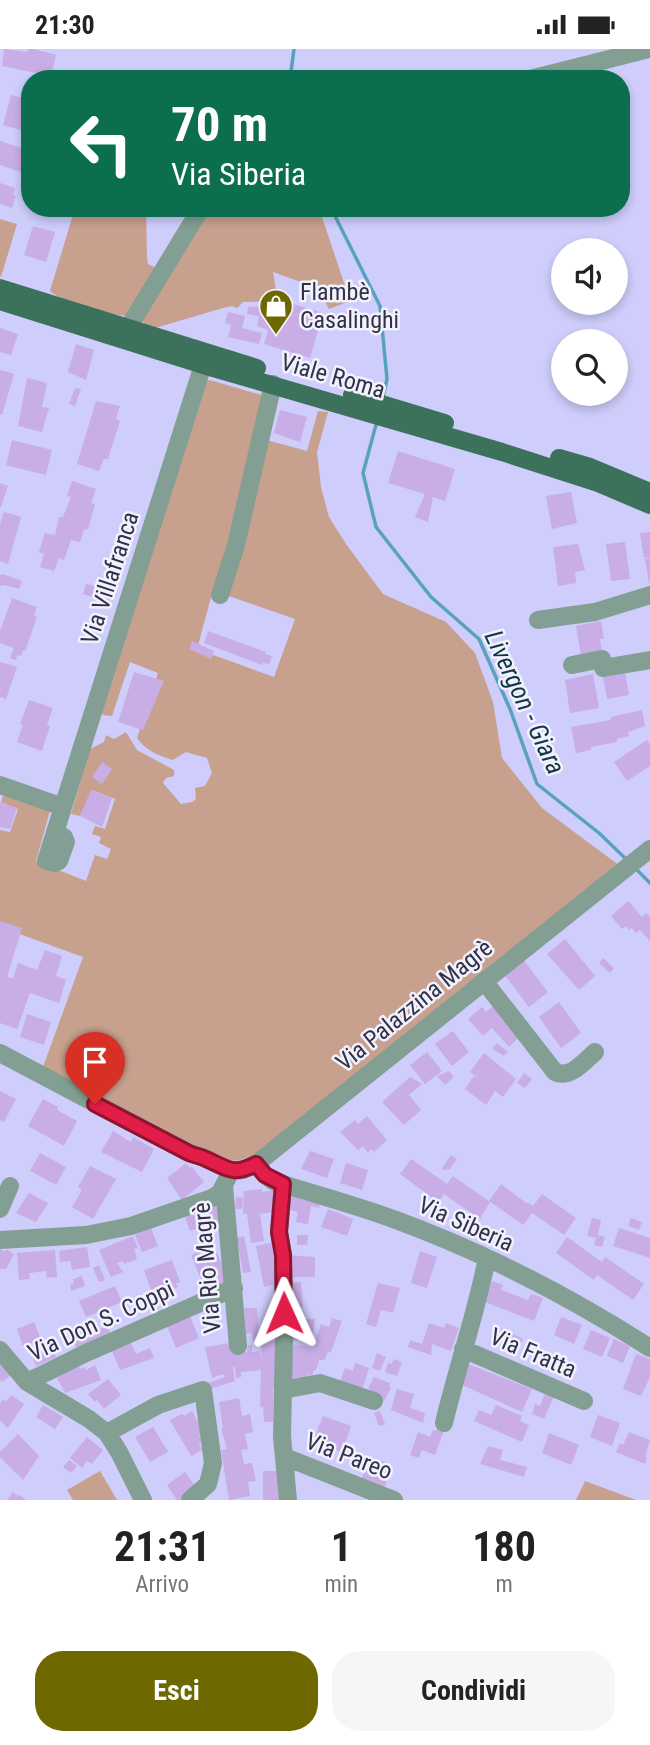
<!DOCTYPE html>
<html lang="it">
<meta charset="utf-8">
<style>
:root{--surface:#fff;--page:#f6f6f6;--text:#222;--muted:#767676;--accent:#6e6801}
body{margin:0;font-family:"Roboto Condensed",sans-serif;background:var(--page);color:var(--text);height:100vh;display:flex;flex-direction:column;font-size:26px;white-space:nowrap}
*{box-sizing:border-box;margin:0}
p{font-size:23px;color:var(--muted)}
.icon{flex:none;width:38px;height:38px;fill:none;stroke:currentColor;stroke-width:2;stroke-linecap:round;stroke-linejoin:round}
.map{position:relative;height:1451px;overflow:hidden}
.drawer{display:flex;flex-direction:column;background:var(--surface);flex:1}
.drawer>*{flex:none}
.hud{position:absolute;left:21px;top:21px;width:609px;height:147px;border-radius:28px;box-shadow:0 4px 10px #0003;background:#0b6e4f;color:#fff;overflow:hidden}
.fabs{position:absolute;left:551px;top:189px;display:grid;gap:14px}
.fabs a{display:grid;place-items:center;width:77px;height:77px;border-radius:50%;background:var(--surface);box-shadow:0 4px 10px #0003;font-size:35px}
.pin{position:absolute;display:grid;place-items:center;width:60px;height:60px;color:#fff;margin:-72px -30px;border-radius:50% 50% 50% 0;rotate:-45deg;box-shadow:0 0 7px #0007}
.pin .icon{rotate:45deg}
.me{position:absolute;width:77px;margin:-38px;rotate:359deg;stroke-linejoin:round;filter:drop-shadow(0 0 5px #0008)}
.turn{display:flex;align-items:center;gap:24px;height:147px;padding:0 35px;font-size:32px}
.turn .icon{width:91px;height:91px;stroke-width:2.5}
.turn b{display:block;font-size:49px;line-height:60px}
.eta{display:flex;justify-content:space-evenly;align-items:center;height:119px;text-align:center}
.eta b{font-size:42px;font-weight:700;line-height:49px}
.button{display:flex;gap:14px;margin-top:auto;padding:14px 35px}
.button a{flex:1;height:80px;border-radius:28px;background:var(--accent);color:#fff;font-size:28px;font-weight:700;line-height:80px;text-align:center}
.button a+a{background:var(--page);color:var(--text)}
.status{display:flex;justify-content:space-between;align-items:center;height:49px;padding:0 35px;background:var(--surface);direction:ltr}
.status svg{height:19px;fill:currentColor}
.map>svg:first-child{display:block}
.green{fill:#c8a08e}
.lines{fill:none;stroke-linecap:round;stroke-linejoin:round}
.stream{stroke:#58a2bf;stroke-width:3.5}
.building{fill:#c8ade7}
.minor{stroke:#839e92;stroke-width:18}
.major{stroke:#3c725c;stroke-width:18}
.route-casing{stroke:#92132f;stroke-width:18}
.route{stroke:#e11d48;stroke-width:12}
.labels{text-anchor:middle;stroke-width:5;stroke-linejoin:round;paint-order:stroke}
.poi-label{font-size:24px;fill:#323148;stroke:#f2f2fe;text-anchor:start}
.street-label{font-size:24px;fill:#323148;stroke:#f2f2fe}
.water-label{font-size:26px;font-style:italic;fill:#133644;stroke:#f2f2fe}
</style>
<div class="status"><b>21:30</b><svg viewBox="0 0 49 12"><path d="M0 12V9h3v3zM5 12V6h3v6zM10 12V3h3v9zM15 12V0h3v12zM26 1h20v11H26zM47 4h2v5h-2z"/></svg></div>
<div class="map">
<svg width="650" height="1451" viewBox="0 0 650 1451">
<rect width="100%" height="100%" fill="#cecdfb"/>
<!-- green -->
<path class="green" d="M75,159H146L147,209L148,215L160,221L128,267C115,268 57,251 50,242Z
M205,159H319L350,252L329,260L318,239L273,223L278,252L243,253L237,259L232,257L223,259L155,279L144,275L141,269Z
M0,170L17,175L1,228L0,227Z
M210,331L265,347L233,492L213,541L197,600L274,628L295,570L226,546L263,390L307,402L318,362L328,363L317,403L321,438L329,468L346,495L383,545L446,573L475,604L493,653L502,709L542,759L620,817L254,1106C239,1113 229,1114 214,1107L43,1018L83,908L0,878V781L10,783L18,760L1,753L4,744L50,762L36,812L86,832L95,806L107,810L111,800L99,794L101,788L92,785L95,777L105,780L115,750L92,741L80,767L71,765L90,700L104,693L106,686L114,690L126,683L137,701L174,721V727L166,729L163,734L181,755L192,753L196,750L195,739L205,737L212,724L207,709L186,703L173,711C159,707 145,701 137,689L158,624L130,613L112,667L103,666L102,663L207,332Z
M100,1422L117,1451H73L67,1441Z
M585,1432L636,1451H576Z"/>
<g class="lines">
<!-- stream -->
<path class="stream" d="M290,30L294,0
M331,159L380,257L387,330L383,348
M377,372L363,424L376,478L431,548L479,590L510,660L537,735L599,784L626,810
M634,818L650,834"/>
</g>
<!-- building -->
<path class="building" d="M4,0L27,3L28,0H34L56,6L51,27L2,17Z
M11,46L30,51L24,82L3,76Z
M0,92L28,101L21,123L0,116Z
M0,134L15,139L13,146L16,147L12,159L0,155Z
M33,177L55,183L46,213L24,206Z
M293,255L323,264L310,309L264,295L268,281L257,277L259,267L247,265L248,258Z
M228,263L245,267L242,279L262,284L259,295L228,288L231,276L225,274Z
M0,279L18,285L11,306L0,303Z
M76,295L94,301L86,331L68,323Z
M0,321L14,325L2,366L0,365Z
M27,329L47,334L42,358L49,359L42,383L18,377Z
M75,339L81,340L75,357L69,355Z
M96,352L120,357L116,370L120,372L108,410H104L99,422L77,415Z
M280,361L307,368L300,393L274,384Z
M12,391L52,401L46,426L6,416Z
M398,402L455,420L445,452L433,448L428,473L415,468L425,445L388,434Z
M72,432L96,440L91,454L95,455L88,480L84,481L80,493L71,491L64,511L59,509L54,522L40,518L44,505L39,503L45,484L55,486L59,468H63L71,448L67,447Z
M0,434L8,437L1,458H0Z
M571,443L577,474L552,480L546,447Z
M4,463L21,468L8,515L0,512V475Z
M650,483V508L644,509L640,484Z
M625,493L630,530L611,532L606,495Z
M578,495L585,521L575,523L576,534L558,537L553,498Z
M650,509V534H649L645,510Z
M3,525L22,532L19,540L5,536L0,537V526Z
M86,535L111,541L109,553L83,545Z
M12,549L37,558L34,567L37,568L25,602L23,601L21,607L17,606L16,611L10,609L14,599L0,594V582Z
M601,572L604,590H600L602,603L581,607L576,577Z
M208,582L266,603L265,605L272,607L269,616L263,613L262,616L204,594Z
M192,592L214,602L211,610L189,600Z
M0,613L17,618L6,650L0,648Z
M624,618L629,646L607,650L602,622Z
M134,623L164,632L143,681L118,673Z
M593,625L599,659L570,664L565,631Z
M29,651L53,659L47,676L50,677L42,702L17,693L23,676L20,675Z
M642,661L645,677L628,683L629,687L617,690V693L591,698V701L576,704L571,678L611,671V668Z
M647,691L650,696V717L627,732L614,713Z
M102,713L112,720L102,735L92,728Z
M91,741L112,749L102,778L80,767Z
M0,753L17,759L10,780L0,778Z
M628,852L642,868L646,864L650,868V892L640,881L636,884L632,879L629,881L626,877L622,880L611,867Z
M0,872L22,879L7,928L13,929L18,914L37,921L45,901L62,907L56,927L66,931L59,954L30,944L17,980L0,974Z
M565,890L595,927L579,941L547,905Z
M522,909L548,943L529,958L503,924Z
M603,909L614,919L610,924L599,914Z
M559,953L581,984L561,999L539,968Z
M493,957L521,986L509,998L492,979L483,987L468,970L482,958L486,963Z
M27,965L51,973L44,996L20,988Z
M453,982L469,1003L452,1017L435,995Z
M497,994L508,1003L504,1007L492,1000Z
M427,1003L442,1022L425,1035L410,1016Z
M484,1004L516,1030L503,1048L495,1042L486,1056L465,1040L474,1027L482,1032L470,1023Z
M449,1022L454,1028L445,1036L437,1027Z
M524,1024L532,1030L525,1039L517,1034Z
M410,1028L422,1035L409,1046L421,1061L404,1076L382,1053Z
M0,1042L16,1050L4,1073L0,1071Z
M43,1050L58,1058L57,1061L77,1072L64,1097L28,1077Z
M367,1067L387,1091L374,1103L372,1100L368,1104L363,1097L358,1101L340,1083L355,1071L358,1075Z
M113,1082L131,1093L133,1088L154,1100L142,1123L101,1103Z
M310,1102L334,1110L327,1129L301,1120Z
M40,1104L66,1118L56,1136L30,1122Z
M451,1106L457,1110L450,1120L441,1121Z
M411,1110L447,1135L453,1127L490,1153L480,1170L444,1145L438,1153L400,1125Z
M186,1114L190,1119L192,1118L204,1133L182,1151L167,1129Z
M346,1114L368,1121L362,1141L340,1134Z
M90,1117L116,1130L93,1170L72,1158L82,1141L78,1138Z
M501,1135L526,1154H529L533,1157L542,1145L576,1169L564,1186L532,1164L523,1176L489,1152Z
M262,1140V1143L279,1140L280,1162L260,1165L264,1192L251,1194L247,1165H243L244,1142Z
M290,1142L321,1148L319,1159L311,1157L308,1175L296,1173L298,1163L287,1160Z
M29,1144L48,1154L36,1173L16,1164Z
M220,1147L224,1169L190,1182L185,1168L192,1165L189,1158Z
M236,1148L243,1149L242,1160H235Z
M328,1160L353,1170L347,1187L321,1178Z
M592,1169L601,1171L598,1186L605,1188L602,1198L594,1196L596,1189L587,1187Z
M631,1169L642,1173L639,1181L628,1177Z
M151,1179L158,1197L142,1203L135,1186Z
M619,1179L650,1189V1209L613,1197Z
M297,1186H308L307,1196H297Z
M133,1187L138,1199L134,1200L137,1210L124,1215L123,1212L117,1214L123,1223L111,1228L99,1201Z
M244,1187L251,1223L243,1224L237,1189Z
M567,1188L602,1213L605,1208L644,1235L633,1251L597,1226L594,1231L556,1204Z
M275,1193L280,1234L264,1238L256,1197Z
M214,1197L229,1232L206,1242L191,1206Z
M87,1198L90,1218L72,1221L70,1212L60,1213L59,1202Z
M0,1199L5,1203L7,1200L14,1205L6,1220H0Z
M55,1201L57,1228L47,1229L46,1222L29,1224L30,1230L19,1231L17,1204Z
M420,1202L437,1208L427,1239L411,1234Z
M289,1206L315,1208V1228H292Z
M172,1211L180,1233L176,1234L178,1238L172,1240L171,1237L152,1244L144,1221Z
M99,1216L105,1231L99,1233L93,1219Z
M82,1227L85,1237L71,1242L70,1236L74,1235L73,1230Z
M492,1232L503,1236L501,1241L528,1251L531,1245L543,1249L534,1272L485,1253Z
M301,1233L303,1258L292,1259L290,1234Z
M378,1234L400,1239L393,1264L381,1261L376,1278L366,1275Z
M115,1237L122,1253L86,1268L79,1252Z
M244,1259H257L259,1292H253L252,1284L246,1285Z
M190,1267L199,1289L176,1299L167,1277Z
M561,1268L582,1276L574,1295L554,1286Z
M332,1269L342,1272L331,1303L327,1304L325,1311H319L316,1321L313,1322V1326H308L306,1333L287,1334V1295L313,1298L321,1275L329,1278Z
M304,1270H315L312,1290L293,1291L290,1277L304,1276Z
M34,1273L41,1290L23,1297L17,1280Z
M429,1274L444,1279L446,1274L459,1279L451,1302L432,1295L431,1306L428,1305L408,1298L410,1291L422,1295Z
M92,1276L95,1283L107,1277L111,1286L77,1302L72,1285Z
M262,1277H280V1340H273V1373H264L263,1358H260Z
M502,1279L523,1290L517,1302L496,1291Z
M591,1281L610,1289L602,1308L583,1300Z
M614,1290L630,1297L623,1314L607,1307Z
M131,1294L136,1305L150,1299L154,1309L120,1321L112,1302Z
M230,1294L234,1305L247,1303L248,1296H252V1303L260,1302L263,1321L241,1323V1328L236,1329L235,1318H233L235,1332L204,1342L202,1336L225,1328L223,1325L212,1329L205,1298Z
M41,1295L42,1298L52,1297L56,1308L36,1317L29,1299Z
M377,1304L386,1308L380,1322L372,1319Z
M636,1305L650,1310V1328L641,1347L623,1340Z
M0,1307L12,1325L2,1333L0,1330Z
M394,1310L402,1313L397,1327L385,1323L388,1314L392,1315Z
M77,1313L80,1320L84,1318L86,1321L95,1316L101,1331L65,1344L54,1323Z
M355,1314L369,1319L361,1344L339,1336L345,1319L353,1322Z
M468,1315L532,1340L522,1363L460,1335Z
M374,1328L390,1334L389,1338L391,1339L384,1352L368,1346L370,1340L368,1339Z
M108,1330L121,1346L104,1360L97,1351L95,1353L88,1345Z
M397,1340L414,1345L410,1359L425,1364L423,1374L391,1361Z
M546,1342L555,1345L544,1370L532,1365L535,1355L540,1357Z
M11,1346L24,1355L8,1379L0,1372V1355L3,1350L6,1353Z
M239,1349L242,1367L250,1365L253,1383L245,1385L248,1400L241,1401L244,1415L252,1414L256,1432L248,1433L250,1447L229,1451L221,1401L227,1400L221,1379H223L219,1353Z
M43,1356L63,1368L55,1380L36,1368Z
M496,1356L522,1367L520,1372L529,1376L522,1393L474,1372L479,1361L491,1366Z
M192,1362L204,1383L199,1386L202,1392L199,1395L202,1401L191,1407L170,1371L182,1365L184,1367Z
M380,1362L385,1375L379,1377L374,1364Z
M598,1366L620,1374L612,1397L590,1388Z
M323,1367L351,1377L342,1403L313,1393Z
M153,1378L168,1403L150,1413L135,1388Z
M438,1378L444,1381L435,1406L422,1401L419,1409L410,1406L418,1383L430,1388L433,1381L436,1382Z
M629,1383L650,1391L645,1407L647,1409L645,1415L616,1403L620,1394L623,1396Z
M549,1384L579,1396L571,1416L542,1404Z
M18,1385L39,1407L23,1431L0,1408V1403Z
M87,1388L103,1401L92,1415L87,1412L82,1419L70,1409Z
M488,1397L503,1401L500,1411L527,1418L524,1428L480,1415Z
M370,1408L392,1416L384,1440L361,1432Z
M69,1411L77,1417L71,1424L63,1418Z
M263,1422H278L279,1451H263Z
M185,1423L198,1441L184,1451H177L167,1436Z
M13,1443L18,1447L20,1446L26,1451H7Z"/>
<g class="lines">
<!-- minor -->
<path class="minor" d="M530,30L649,0
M128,279L201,159
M220,546L236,496L273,335
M538,571L595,563L650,546
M572,616L602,610L603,619L650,611
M0,736L63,758
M55,783L64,788L66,793L59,812L55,814L46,812L63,758L203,316
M484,932L555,1023C570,1030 584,1013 595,1003
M0,1004L189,1104L202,1108L231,1122
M256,1115L265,1126L273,1132C314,1145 356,1156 396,1171C485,1204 571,1248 650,1299
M231,1122L243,1121L256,1115L650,800
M283,1135L279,1183L283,1206L284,1291L282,1387L288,1451
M224,1137L238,1297
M0,1160L10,1137
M0,1191L86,1186L131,1177L212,1149L220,1144L231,1122
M463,1300L584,1352
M0,1301L27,1333L89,1370L107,1384L119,1403L143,1451
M27,1333L86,1304L234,1239
M283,1341L320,1334L374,1352
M444,1374C457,1319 476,1265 487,1209
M107,1384L158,1356L203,1341L213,1414L208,1435L190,1451
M285,1408L394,1451"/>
<!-- major -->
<path class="major" d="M0,239L257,319
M0,252L203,316L502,403L598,434L650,456
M352,346L445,374
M559,409L590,418L650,443"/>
</g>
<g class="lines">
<!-- route casing -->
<g class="route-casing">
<path id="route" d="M95,1055L189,1104C195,1107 201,1107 206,1110C229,1120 232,1127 256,1115L265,1126L283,1135L279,1183L283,1206L284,1264"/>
</g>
<!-- route -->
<use href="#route" class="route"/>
</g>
<!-- icons -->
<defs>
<g id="shop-pin" transform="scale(1.75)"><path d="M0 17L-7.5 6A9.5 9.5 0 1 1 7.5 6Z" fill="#6e6801" stroke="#f2f2fe"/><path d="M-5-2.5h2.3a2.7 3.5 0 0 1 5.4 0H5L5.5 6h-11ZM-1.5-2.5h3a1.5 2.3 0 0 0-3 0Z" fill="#fff"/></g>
</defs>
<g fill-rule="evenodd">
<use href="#shop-pin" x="276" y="257"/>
</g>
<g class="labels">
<!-- poi labels -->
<g class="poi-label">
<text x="300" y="251">Flambè<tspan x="300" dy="28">Casalinghi</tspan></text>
</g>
<!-- street labels -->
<g class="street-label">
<text transform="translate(333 327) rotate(16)" y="8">Viale Roma</text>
<text transform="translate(110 529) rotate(-72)" y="8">Via Villafranca</text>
<text transform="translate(414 956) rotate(-39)" y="8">Via Palazzina Magrè</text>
<text transform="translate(466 1175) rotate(24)" y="8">Via Siberia</text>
<text transform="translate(207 1219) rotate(-95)" y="8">Via Rio Magrè</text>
<text transform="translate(101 1272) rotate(-25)" y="8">Via Don S. Coppi</text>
<text transform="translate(533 1304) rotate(23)" y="8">Via Fratta</text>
<text transform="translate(349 1407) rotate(21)" y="8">Via Pareo</text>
</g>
<!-- water labels -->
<g class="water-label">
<text transform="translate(525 653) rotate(65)" y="9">Livergon - Giara</text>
</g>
</g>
</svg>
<div class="fabs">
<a><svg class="icon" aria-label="sound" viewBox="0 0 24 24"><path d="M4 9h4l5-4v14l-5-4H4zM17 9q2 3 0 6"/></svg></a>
<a><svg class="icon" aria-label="search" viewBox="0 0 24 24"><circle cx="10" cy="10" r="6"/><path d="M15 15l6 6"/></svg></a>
</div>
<div class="pin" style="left:95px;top:1055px;background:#d93025"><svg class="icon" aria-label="arrive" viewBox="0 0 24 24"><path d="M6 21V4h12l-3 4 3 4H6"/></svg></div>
<svg class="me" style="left:284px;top:1264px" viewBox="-20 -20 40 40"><path d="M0-17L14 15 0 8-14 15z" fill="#e11d48" stroke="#fff" stroke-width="4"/></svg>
<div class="hud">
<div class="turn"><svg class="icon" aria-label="left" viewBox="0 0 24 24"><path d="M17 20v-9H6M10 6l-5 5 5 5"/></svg><div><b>70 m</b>Via Siberia</div></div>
</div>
</div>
<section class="drawer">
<div class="eta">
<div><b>21:31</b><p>Arrivo</p></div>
<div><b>1</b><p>min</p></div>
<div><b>180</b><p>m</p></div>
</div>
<div class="button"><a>Esci</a><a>Condividi</a></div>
</section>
